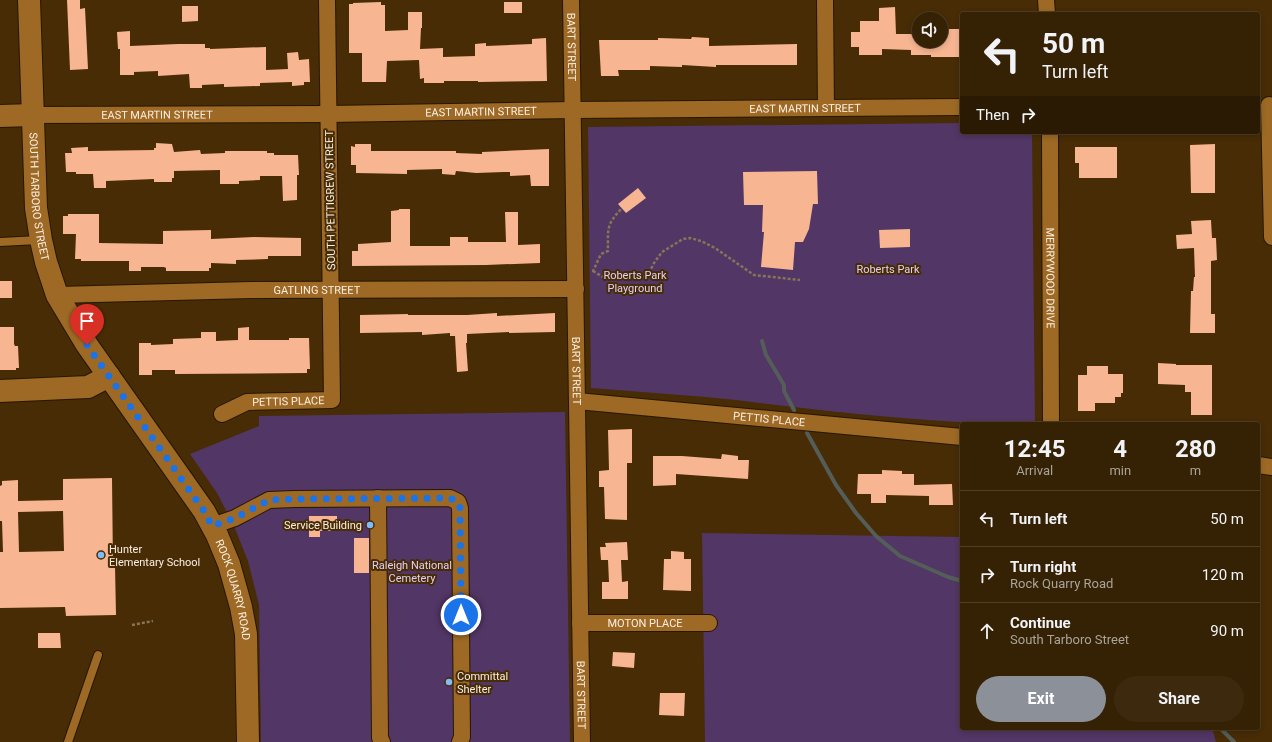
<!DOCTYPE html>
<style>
:root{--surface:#352104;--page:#3d290e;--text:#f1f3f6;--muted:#aaa39a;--line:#4f3e26;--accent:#8c9099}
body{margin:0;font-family:Roboto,sans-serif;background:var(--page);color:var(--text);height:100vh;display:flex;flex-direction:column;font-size:15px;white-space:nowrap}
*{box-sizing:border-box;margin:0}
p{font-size:13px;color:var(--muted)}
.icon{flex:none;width:22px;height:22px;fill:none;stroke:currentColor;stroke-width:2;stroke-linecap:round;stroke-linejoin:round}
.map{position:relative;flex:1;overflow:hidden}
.details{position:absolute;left:960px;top:422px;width:300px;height:308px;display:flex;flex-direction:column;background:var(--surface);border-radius:4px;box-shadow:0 2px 6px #0003,0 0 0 1px var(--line)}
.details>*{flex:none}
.top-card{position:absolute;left:960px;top:12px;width:300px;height:122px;border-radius:4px;box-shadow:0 2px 6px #0003,0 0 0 1px var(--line);background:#352104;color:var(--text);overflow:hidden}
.fabs{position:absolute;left:912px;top:12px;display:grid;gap:8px}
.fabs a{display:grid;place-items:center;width:36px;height:36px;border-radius:50%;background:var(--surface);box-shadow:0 2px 6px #0003,0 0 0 1px var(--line);font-size:20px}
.pin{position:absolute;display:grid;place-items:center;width:34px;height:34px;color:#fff;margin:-41px -17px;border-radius:50% 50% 50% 0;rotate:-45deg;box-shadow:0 0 4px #0007}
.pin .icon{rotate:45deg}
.me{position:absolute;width:44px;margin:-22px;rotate:0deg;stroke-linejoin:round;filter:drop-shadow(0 0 3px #0008)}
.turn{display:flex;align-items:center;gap:14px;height:84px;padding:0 16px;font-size:18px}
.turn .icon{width:52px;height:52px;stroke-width:2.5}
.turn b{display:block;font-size:28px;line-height:34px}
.then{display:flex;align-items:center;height:38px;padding:0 16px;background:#0003;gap:8px;font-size:15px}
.eta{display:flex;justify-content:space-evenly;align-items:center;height:68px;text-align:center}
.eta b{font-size:24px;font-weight:700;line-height:28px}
.action{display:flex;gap:8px;margin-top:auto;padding:8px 16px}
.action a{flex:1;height:46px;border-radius:24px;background:var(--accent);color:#fff;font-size:16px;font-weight:700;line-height:46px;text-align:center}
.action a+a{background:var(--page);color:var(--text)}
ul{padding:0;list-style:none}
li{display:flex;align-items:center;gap:12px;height:56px;padding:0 16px;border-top:1px solid var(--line)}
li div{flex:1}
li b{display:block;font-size:15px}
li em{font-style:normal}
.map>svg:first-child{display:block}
.green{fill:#523665}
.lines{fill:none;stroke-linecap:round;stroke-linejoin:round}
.stream{stroke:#545d58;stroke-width:4}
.building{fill:#f7b591;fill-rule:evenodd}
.lane-casing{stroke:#271703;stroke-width:10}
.street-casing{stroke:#271703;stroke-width:18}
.secondary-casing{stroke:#271703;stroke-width:24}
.path{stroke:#897457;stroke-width:2.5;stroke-dasharray:3 2;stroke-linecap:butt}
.lane{stroke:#9d6924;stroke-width:8}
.street{stroke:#9d6924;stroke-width:16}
.secondary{stroke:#9d6924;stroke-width:22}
.route{stroke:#1a73e8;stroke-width:7;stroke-dasharray:0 12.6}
.poi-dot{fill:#81bcfa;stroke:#472c06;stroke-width:1.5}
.labels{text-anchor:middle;stroke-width:4;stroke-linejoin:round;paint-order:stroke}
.street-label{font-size:11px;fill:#fbefe3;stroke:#472c06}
.park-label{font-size:11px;fill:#e3cef4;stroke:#472c06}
.poi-label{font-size:11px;fill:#fbefe3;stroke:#472c06;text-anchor:start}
</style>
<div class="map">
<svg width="1272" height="742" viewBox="0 0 1272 742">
<rect width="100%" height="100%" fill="#472c06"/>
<!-- green -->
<path class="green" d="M962,123V132H1032L1035,424C936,424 835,412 736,400C688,395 639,392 591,388L588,127Z
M565,412L570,742H261L259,605L248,561L234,526L217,493L190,454L259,426V416Z
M702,533L962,537V728H1212L1216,742H705Z"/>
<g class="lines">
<!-- stream -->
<path class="stream" d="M762,341L766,355L784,385V391L794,410
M807,433L836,485L856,513L876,536L900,556L948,577L962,581
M1220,728L1234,742"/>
</g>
<!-- building -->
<path class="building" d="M67,0H80V9L85,8L88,69L70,70Z
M381,2V5H385V31L408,30V12H422V28H421L420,49L443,48V57L475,56V44L486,43V46L532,44V39L546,38L547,81L478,82V81H444V83H424V78L420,79L419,60L387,61L386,82H362V53H349V4H353V3Z
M504,2H522V13H504Z
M182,6H198V21L182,22Z
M895,7L896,34H919V41H941V29H959V57H931V55H911V50L882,49V55H859V47H851V32H860V21H879V8Z
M130,31V46L178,44H205V48H210V49L266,47V70L288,69L287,53L298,52L299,60L309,59L310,82H304V85L292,86V82L260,83V86L224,87V84L202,85V88H190L189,74L158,76V71L134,72V75H120V49H118L117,32Z
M692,37L709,38V46L797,44V65H716V67L682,65V67L650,66V70H618L619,76H601L599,40H658V38L691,39Z
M156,143L172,144L174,152L200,150L201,154L225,153V151H267V153H274V155H298L299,175H297V200L283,201L282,176H260V180L239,181V184H220V170L174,171V178H172V182H154V179L106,181V188H94L93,174H76V172H66L65,153H72L71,148L88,147V151L154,150V148H156Z
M355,144H371V151H456V153L482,154V152L549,149V186H531L530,175L510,176V172H504L476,173L456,171L455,175L442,174V169L407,170V174L356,173V165H351V146L355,147Z
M1215,144V193H1191L1190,145Z
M1075,147H1117V178H1079V163H1075Z
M817,171L818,204H813L809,229L803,242H795L793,270L761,267L764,232H762L763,205H744L743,172Z
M638,188L646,198L626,213L618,204Z
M399,209H410V246H450V237H468V242H506L505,212H518V245L540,244V263L486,265L352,266V251H358V244L391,242V211L399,210Z
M68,214H99V243L163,244V231L211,230V239L254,237L301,238V256H268V259L236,260V264L211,263V268H209V271H166V268L164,267H141V271H129V261H81V259H75L76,234H63V216H68Z
M1211,220L1212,238H1216L1217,260L1211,261V314H1215V333H1190L1191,291H1193L1194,277H1195L1194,248L1177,249L1176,235L1192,234L1191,221Z
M910,229V247L880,248L879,230Z
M0,281H12V298H0Z
M497,313V316L555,313V332L509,333V332L467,334V343H466L468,371L457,372L455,336H450V333L422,335V332L360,333V315L408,314V315H467Z
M0,327H14V344L15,346H18L19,368H16V370H0Z
M249,327V340H289V338H309L310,369H307V373L175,374V370H152V375H139V343H151V345L173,344V339L201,338V332H216V341L238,340V328Z
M1158,363L1176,364V365H1212V415H1191V392H1185V385L1158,384Z
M1087,366H1108V374H1123V393H1121V397H1115V403H1095V411H1078V375H1087Z
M632,429V463H627V520L605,519L604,487H599V471L609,470L608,430Z
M722,454L738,456V460H749L748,479L676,474V485L653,486V456H682L721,459Z
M882,470L902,471V474H914V485L952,484L953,505H929V496L886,495V503H871V494H857L858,474H882Z
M112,478L113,566H115L116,615L66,616L65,607L0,608V552H3L2,521H0V486L2,485V481L18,480V501L63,500V479ZM63,511L64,551L19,552L18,512Z
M309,516H337V531H320V537H309Z
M354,538H369V573H354Z
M627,542L628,560H621L622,582L628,581V599H602V582H609L608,560H601L600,547H606L605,543Z
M671,551L684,552V559H691V591L663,590L664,559H671Z
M38,633H60L61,648H38Z
M613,652L635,653L634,668L612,666Z
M660,693H685L684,716L659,715Z"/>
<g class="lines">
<!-- lane casing -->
<g class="lane-casing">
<path id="lane" d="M0,242L39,240
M68,742L98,655"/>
</g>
<!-- street casing -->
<g class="street-casing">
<g id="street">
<path id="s1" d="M571,0L582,742"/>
<path d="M825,0L826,108"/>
<path d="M1046,0L1047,14"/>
<path d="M1269,105L1272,237"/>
<path id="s2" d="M33,115L329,114L573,110L962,107"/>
<path id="s3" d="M1050,132L1051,424"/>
<path id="s4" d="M57,295L251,290L576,289"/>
<path id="s5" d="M577,401L962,437"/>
<path id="s6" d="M222,414L247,402L332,400L327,0"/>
<path d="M1258,465L1272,467"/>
<path d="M378,498L380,738L382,742"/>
<path d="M212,526L235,518L269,500L294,499L450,498L458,502L460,508L462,737L460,742"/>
<path id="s7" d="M580,623H709"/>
</g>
</g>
<!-- secondary casing -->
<g class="secondary-casing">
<g id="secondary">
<path id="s8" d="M29,0L36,208L41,240L46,262L57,295L87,345L204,511L217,535L229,564L241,607L246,634L248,742"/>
<path d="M0,116L33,115"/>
<path d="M0,391L88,387L109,376"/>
</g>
</g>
<!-- path -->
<path class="path" d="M592,271H593L601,254L608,251C608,228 606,225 622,208
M593,271L603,277H647L654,263L662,252L683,239L690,238L701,241L715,248L754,275L800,280
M132,625L153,621"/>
<!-- lane -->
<use href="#lane" class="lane"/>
<!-- street -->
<use href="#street" class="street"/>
<!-- secondary -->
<use href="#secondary" class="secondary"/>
</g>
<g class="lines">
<!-- route -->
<path class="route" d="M87,345L204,511L212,526L235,518L269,500L294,499L450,498L458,502L460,508L461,615"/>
</g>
<!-- markers -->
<g class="poi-dot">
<circle cx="370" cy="525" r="4"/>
<circle cx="101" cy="555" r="4"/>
<circle cx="449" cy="682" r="4"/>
</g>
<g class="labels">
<!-- street labels -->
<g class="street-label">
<text dy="4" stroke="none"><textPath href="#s1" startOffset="47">BART STREET</textPath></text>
<text dy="4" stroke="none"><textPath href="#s2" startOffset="772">EAST MARTIN STREET</textPath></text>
<text dy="4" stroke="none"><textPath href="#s2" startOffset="448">EAST MARTIN STREET</textPath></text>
<text dy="4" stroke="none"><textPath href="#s2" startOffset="124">EAST MARTIN STREET</textPath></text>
<text dy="4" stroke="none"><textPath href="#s8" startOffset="197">SOUTH TARBORO STREET</textPath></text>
<text transform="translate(330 200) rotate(-91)" y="4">SOUTH PETTIGREW STREET</text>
<text dy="4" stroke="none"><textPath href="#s3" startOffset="146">MERRYWOOD DRIVE</textPath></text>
<text dy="4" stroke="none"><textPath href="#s4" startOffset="260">GATLING STREET</textPath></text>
<text dy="4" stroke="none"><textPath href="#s1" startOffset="371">BART STREET</textPath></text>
<text dy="4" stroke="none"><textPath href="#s6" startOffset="69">PETTIS PLACE</textPath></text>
<text dy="4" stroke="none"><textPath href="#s5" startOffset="193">PETTIS PLACE</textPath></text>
<text dy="4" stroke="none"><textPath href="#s8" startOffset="644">ROCK QUARRY ROAD</textPath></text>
<text dy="4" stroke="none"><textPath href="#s7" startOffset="65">MOTON PLACE</textPath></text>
<text dy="4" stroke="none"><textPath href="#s1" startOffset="695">BART STREET</textPath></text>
</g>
<!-- park labels -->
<g class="park-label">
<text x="888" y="273">Roberts Park</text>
<text x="635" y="279">Roberts Park<tspan x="635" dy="13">Playground</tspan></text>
<text x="412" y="569">Raleigh National<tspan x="412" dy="13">Cemetery</tspan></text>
</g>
<!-- poi labels -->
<g class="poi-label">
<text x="362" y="529" text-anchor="end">Service Building</text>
<text x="109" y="553">Hunter<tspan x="109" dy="13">Elementary School</tspan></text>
<text x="457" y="680">Committal<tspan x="457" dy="13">Shelter</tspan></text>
</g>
</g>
</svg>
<div class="fabs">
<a><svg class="icon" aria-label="sound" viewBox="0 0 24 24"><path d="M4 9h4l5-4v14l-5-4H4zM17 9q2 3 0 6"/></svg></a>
</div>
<div class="pin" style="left:87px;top:345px;background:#d93025"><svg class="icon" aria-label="arrive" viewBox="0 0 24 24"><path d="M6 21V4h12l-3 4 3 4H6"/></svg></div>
<svg class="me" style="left:461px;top:615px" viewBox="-20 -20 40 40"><circle r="17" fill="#1a73e8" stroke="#fff" stroke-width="3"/><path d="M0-11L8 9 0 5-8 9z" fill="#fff"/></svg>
<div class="top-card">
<div class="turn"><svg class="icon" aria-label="left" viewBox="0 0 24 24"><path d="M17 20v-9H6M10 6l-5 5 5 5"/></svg><div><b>50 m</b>Turn left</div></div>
<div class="then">Then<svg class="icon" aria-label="right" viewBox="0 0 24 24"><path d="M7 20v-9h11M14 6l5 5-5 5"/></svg></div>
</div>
<section class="details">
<div class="eta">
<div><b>12:45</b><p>Arrival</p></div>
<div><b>4</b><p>min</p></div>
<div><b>280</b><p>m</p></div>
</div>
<ul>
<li><svg class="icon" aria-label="left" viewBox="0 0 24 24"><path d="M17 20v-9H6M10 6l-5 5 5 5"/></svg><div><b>Turn left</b></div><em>50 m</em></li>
<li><svg class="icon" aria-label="right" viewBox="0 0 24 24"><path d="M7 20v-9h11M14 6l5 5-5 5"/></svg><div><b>Turn right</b><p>Rock Quarry Road</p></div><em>120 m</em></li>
<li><svg class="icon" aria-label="ahead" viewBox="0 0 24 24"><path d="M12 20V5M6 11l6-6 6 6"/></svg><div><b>Continue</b><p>South Tarboro Street</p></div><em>90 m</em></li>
</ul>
<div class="action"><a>Exit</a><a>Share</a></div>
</section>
</div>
